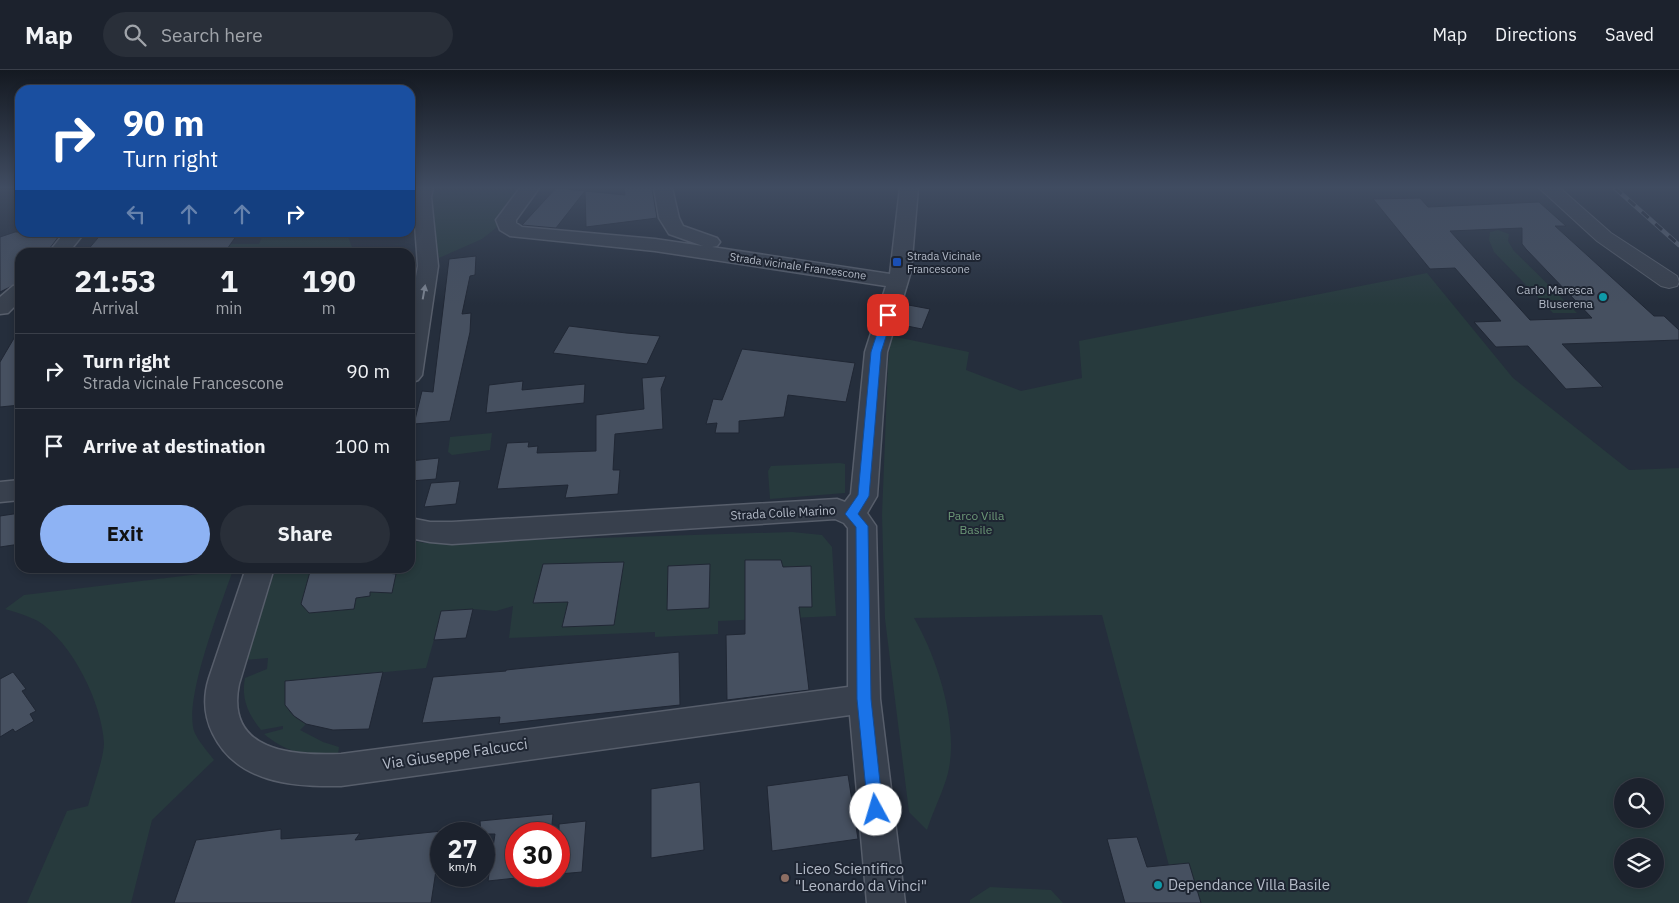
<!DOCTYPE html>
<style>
:root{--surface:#1c222d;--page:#292f39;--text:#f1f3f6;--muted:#a0a4aa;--line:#3a3f49;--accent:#8eb3f4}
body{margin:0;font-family:"IBM Plex Sans",sans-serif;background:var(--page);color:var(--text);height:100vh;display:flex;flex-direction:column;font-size:19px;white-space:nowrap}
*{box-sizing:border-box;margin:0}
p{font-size:16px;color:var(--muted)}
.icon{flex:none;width:28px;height:28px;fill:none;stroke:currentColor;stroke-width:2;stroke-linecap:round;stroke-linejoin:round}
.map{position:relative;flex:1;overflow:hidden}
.panel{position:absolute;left:15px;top:178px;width:400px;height:325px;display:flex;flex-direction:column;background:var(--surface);border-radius:15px;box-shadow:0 2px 8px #0003,0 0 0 1px var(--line)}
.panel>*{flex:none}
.guide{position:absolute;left:15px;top:15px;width:400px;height:152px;border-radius:15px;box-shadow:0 2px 8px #0003,0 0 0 1px var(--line);background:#1a4fa0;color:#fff;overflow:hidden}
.tools{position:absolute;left:1614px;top:708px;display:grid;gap:10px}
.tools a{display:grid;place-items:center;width:50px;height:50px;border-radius:50%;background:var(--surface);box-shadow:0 2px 8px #0003,0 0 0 1px var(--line);font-size:25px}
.speed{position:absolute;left:430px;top:752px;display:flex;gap:10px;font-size:25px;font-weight:700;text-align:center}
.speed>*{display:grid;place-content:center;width:65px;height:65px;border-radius:50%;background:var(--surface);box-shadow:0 2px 8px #0003,0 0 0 1px var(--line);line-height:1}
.speed small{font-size:12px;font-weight:400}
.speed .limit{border:8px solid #d22;background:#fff;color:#111}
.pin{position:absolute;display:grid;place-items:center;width:42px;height:42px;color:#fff;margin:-21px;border-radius:10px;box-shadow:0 2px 8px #0006}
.me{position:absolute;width:55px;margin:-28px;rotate:354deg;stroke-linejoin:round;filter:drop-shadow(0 0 4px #0008)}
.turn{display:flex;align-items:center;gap:18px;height:105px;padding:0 25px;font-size:22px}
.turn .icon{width:65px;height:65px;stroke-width:2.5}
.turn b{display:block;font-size:35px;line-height:42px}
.lanes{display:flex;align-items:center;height:48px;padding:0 25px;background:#0003;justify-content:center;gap:25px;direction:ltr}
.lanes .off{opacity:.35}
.eta{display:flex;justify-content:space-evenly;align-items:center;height:85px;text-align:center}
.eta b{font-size:30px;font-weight:700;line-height:35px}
.action{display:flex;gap:10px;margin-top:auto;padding:10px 25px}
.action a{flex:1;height:58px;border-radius:30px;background:var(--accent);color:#111;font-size:20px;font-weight:700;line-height:58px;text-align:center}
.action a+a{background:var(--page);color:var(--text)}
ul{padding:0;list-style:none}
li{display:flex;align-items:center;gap:15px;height:75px;padding:0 25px;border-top:1px solid var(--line)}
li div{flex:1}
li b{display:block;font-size:19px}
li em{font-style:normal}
header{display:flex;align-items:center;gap:30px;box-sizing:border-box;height:70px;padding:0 25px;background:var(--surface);border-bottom:1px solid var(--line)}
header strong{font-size:24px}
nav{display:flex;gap:28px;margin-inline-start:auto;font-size:18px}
.search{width:350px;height:45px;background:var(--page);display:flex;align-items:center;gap:12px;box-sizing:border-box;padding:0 18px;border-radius:28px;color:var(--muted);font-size:19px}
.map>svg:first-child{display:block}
.green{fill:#273a3d;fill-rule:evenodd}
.building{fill:#465060;stroke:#202734;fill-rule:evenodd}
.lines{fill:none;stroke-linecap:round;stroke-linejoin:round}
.minor-casing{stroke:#575e6b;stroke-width:3}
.tertiary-casing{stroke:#575e6b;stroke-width:2}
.minor{fill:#38404d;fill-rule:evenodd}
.tertiary{fill:#38404d;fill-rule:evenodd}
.rail-casing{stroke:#5b6473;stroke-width:4.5}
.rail{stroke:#1e2532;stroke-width:3;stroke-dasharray:9;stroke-linecap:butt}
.oneway{fill:#7c8491}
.route{fill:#1a73e8;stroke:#114b97}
.transit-dot{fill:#1a4fb4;stroke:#1e2532;stroke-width:2}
.culture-dot{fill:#0f9aa8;stroke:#1e2532;stroke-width:2}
.education-dot{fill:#8d6e63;stroke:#1e2532;stroke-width:2}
.labels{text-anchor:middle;stroke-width:4;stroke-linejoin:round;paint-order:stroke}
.far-poi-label{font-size:11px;fill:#b4bbc8;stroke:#1e2532;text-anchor:start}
.far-street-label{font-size:11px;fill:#b4bbc8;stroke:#1e2532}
.poi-label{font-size:12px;fill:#b4bbc8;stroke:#1e2532;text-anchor:end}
.street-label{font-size:12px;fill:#b4bbc8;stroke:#1e2532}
.park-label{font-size:12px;fill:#6c9877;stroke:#1e2532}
.near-street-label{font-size:15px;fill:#b4bbc8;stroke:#1e2532}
.near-poi-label{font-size:15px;fill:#b4bbc8;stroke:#1e2532;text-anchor:start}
</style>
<header>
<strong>Map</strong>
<div class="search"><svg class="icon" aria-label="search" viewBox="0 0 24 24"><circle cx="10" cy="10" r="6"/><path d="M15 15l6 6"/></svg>Search here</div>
<nav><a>Map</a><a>Directions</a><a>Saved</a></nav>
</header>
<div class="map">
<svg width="1679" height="833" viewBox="0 0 1679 833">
<rect width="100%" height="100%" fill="#252e3c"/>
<!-- green -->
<path class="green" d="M431,118H531L506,150L482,169L439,188L430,132Z
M1498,160L1509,164L1508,171L1514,181L1577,243H1553L1494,182L1489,170L1490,162Z
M309,162L372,163V164L348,167L354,182H222L230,174H259L263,165L308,164Z
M1427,203L1513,308L1629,400L1679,398V833H1179L1102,545L914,548C938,589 959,656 948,703C943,722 933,741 927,760L909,742L885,549L882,445L888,295L891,266L969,282L966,300L1021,321L1082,308L1079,271ZM1622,716H1655V749H1622ZM1622,776H1655V809H1622Z
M492,363L490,380L452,385L448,382L450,367Z
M840,393L845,394V423L770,429L768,401L771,396Z
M792,462L822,465L832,477L836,546L718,551V564L655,567V562L509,568L513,536L496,541L473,539L442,541L426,598L285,612C285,635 284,642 306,654L300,660L323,672L339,677L338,685C309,687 287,683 264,664L283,659V656L261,660C248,644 241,629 245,608L267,599L268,588L246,590L276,498H410V470L424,473L527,468L526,470H534Z
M233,500C221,535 184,628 194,661C198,671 208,682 214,690L152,750L131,833H27L67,741L88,736C92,720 104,688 104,673C102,633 72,572 38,551C28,546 16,542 5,539L24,525Z
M990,817L1051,820L1063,833H970V830Z"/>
<!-- building -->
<path class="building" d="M556,118L625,125L624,118H652L657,148L586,157L585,121L556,158L522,155Z
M1420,128L1428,137L1539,132L1566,156H1555L1654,246H1664L1679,260V270L1562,274L1603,317L1566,319L1528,276L1496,277L1474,252L1501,251L1455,198L1430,199L1373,129ZM1522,158V174L1526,179L1592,248L1530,250L1450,161Z
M15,162H62L50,178L42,182H20V212L0,222V167Z
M103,162H239L225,182H86Z
M476,186L475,205L470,206L462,244L471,243L470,262L450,351L414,354L422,321L433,322L449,189Z
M903,234L930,239L922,259L897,254Z
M569,256L626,263L660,266L647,294L553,283Z
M20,258V335L0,337V292Z
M742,279L855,293L846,332L788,325L784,347L739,351V363H715L717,353L706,354L713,329L722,330Z
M666,306L661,319L663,359L615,364L613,400H620L618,424L565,428L568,415L497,419L507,373L529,372L528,377L538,376L537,383L596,381V345L644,339L642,308Z
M523,311L522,320L585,314L584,333L486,343L489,315Z
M439,388L436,409L410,411V391Z
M460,411L456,434L424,437L431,413Z
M20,443V474L0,477V446Z
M745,490H781L783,497L811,496L812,537H799L809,620L727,630L726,565L745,564Z
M624,492L614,555L562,557L568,532L533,533L543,494Z
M710,494L709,538L667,540L668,496Z
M311,498H379L378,502L396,504L392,523L370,522V526L356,528L354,539L309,543L301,534Z
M473,539L466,568L434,570L441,541Z
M679,582L680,635L499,654L500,647L422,653L433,607L506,601V600Z
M13,602L26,619L22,621L36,641L30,644L34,651L15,662L13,659L0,667V609Z
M383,602L369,659L333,660L306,654L294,646L285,635V611Z
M848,705L858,769L772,781L767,716Z
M700,712L704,780L651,788V719Z
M553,744L551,764H516V808L488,811L495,764H481L480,751Z
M586,751L582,802L559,804V754Z
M281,759V769L360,763L355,770L442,761L431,833H174L196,770Z
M1137,767L1147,797L1189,793L1201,833H1125L1107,769Z"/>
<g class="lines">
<!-- minor casing -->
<g class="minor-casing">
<path id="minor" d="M415,118H433L431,127L438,196L422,305L418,310L410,313V240L418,196L413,127Z
M520,118H539L516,150V153L522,157L655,169L703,176L669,164L659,148L654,118H672L679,148L683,156L717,168L720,172L717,176L712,177L890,204L900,118H918L911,201L887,282L877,426L867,443L876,456L880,629L905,833H867L850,645L341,716C293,717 237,713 213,664C204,646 203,627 209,608L246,498H274L239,614C225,682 293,686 341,684L848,617V458L844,453L835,449L452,474L430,472L410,468V448L430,452H452L837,429L845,432L851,424L865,282L886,216L655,181L510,166L500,160L496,150Z
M65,162H85L69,182H49Z
M20,214V231L8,243L0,244V227L13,216Z
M20,410V430L0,432V412Z"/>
</g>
<!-- tertiary casing -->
<g class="tertiary-casing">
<path id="tertiary" d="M1539,118H1560L1611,163L1677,206L1679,212L1677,216L1669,218L1661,216L1597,171Z"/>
</g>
<!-- minor -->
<use href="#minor" class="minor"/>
<!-- tertiary -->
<use href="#tertiary" class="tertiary"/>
<!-- rail casing -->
<g class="rail-casing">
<path id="rail" d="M1615,118L1679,175"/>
</g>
<!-- rail -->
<use href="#rail" class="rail"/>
</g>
<!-- one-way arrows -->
<defs><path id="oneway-solid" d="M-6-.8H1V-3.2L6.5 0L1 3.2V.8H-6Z" transform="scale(1.25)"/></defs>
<use class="oneway" href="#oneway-solid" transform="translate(424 222) rotate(-80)"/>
<!-- sky -->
<linearGradient id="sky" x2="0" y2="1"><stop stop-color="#141921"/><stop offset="0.5" stop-color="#404c61"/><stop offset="1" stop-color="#404c61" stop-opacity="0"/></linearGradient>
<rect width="1679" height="235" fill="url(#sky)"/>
<!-- route -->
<path class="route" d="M888,242L893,245L881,282L869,426L858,444L868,456L871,629L883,740L881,745L876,748L870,745L868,740L857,629L856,457L845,444L858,425L871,282L883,245Z"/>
<!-- markers -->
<rect class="transit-dot" x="892" y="187" width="10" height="10" rx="2.5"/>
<g class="culture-dot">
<circle cx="1603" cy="227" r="5"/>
<circle cx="1158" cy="815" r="5"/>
</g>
<circle class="education-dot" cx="785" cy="808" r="5"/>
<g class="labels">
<!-- far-poi labels -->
<g class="far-poi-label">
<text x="907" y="190">Strada Vicinale<tspan x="907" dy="13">Francescone</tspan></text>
</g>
<!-- far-street labels -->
<g class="far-street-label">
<text transform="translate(798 196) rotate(8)" y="4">Strada vicinale Francescone</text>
</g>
<!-- poi labels -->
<g class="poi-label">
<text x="1593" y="224">Carlo Maresca<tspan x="1593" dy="14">Bluserena</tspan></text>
</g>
<!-- street labels -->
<g class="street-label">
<text transform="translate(783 443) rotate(-3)" y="4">Strada Colle Marino</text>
</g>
<!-- park labels -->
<g class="park-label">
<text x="976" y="450">Parco Villa<tspan x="976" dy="14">Basile</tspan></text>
</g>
<!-- near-street labels -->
<g class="near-street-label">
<text transform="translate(455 684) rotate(-8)" y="5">Via Giuseppe Falcucci</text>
</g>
<!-- near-poi labels -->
<g class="near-poi-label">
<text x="795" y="804">Liceo Scientifico<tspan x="795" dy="17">"Leonardo da Vinci"</tspan></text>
<text x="1168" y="820">Dependance Villa Basile</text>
</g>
</g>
</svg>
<div class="tools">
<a><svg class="icon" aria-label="search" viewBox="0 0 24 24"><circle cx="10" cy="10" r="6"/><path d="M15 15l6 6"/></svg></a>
<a><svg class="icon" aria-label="layers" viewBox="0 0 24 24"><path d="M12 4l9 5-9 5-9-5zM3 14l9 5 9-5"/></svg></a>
</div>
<div class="speed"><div>27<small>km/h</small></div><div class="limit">30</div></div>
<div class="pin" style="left:888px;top:245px;background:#d93025"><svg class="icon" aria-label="arrive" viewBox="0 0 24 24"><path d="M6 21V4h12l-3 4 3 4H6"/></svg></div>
<svg class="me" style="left:876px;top:740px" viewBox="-20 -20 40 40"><circle r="19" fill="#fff"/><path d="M0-13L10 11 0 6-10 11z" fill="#1a73e8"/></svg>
<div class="guide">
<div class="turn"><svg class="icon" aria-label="right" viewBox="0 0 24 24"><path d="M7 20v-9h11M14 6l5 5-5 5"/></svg><div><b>90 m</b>Turn right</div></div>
<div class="lanes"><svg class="icon off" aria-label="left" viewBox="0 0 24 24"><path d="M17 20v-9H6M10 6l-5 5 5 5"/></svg><svg class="icon off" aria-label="ahead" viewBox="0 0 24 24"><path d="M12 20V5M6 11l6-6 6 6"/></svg><svg class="icon off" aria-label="ahead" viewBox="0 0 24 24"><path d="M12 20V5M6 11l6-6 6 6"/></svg><svg class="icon" aria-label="right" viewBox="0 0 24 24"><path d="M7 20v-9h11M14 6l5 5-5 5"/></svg></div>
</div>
<section class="panel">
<div class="eta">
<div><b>21:53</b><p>Arrival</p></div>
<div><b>1</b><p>min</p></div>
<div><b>190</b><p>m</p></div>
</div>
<ul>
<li><svg class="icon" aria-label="right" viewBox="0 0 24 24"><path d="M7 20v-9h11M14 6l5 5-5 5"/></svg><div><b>Turn right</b><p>Strada vicinale Francescone</p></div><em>90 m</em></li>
<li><svg class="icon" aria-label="arrive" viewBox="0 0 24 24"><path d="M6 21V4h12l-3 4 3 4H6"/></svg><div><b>Arrive at destination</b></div><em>100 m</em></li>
</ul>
<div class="action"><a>Exit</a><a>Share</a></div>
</section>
</div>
